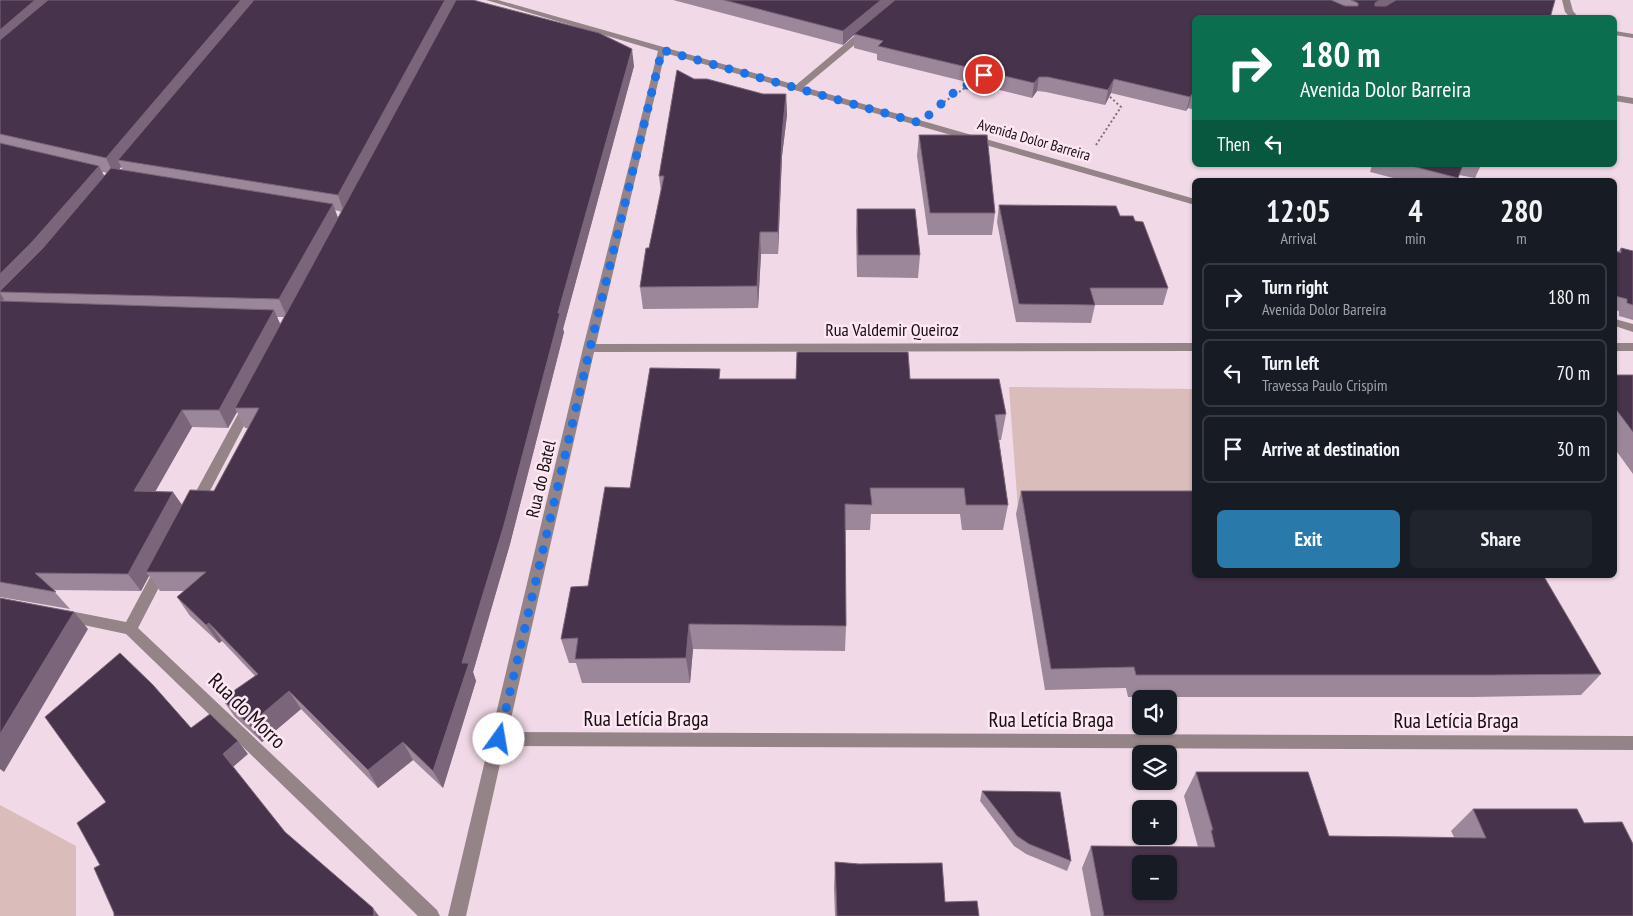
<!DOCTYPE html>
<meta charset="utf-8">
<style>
:root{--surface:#171b24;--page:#20242c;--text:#f1f3f6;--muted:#9ea1a6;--line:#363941;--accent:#2979ab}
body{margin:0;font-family:"PT Sans Narrow",sans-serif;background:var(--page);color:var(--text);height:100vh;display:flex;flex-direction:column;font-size:19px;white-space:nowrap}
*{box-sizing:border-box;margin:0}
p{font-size:16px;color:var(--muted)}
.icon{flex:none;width:28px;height:28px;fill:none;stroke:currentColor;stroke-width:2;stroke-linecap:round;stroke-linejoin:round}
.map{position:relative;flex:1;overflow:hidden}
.panel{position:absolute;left:1192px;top:178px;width:425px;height:400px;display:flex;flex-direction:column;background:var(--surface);border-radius:8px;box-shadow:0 1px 4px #0004}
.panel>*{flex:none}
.guide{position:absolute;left:1192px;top:15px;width:425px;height:152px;border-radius:8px;box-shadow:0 1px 4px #0004;background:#0b6e4f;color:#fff;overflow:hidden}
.fabs{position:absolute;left:1132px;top:690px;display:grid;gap:10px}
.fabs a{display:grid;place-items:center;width:45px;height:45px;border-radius:8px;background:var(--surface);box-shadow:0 1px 4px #0004;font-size:25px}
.pin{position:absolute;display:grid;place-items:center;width:42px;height:42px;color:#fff;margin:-21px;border:2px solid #fff;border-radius:50%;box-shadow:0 1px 5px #0007}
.me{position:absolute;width:55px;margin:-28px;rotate:13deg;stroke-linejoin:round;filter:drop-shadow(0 0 4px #0008)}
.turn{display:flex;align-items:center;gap:18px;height:105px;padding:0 25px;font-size:22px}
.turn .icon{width:65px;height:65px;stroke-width:2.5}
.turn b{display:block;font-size:35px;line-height:42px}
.then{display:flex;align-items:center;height:48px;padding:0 25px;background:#0003;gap:10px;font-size:19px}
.eta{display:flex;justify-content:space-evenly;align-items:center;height:85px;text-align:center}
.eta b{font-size:30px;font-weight:600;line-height:35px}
.cta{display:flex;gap:10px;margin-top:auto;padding:10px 25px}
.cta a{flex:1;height:58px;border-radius:8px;background:var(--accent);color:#fff;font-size:20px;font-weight:600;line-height:58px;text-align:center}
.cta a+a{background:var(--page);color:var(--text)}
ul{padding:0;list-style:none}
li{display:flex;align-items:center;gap:15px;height:68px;margin:0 10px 8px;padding:0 15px;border:2px solid var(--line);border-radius:8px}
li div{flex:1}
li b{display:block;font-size:19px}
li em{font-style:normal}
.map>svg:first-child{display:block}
.green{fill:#dabcba}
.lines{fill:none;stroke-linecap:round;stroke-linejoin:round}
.path{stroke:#806f79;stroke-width:2;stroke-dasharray:2 2.5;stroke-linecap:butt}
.minor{fill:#948387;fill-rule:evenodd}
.wall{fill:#9c8699;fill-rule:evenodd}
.shaded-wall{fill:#7a657a}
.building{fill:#47334b;stroke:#7a657a;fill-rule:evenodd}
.route{stroke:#1a73e8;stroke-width:9;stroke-dasharray:0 16.2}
.labels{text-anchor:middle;stroke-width:5;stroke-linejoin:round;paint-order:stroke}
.far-street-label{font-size:15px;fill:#150d12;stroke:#fce7f3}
.street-label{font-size:18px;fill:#150d12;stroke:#fce7f3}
.near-street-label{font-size:21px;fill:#150d12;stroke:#fce7f3}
</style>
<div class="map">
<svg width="1633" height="916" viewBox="0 0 1633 916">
<rect width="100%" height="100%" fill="#f2d9e7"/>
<!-- green -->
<path class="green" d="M1009,387L1195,389V500L1018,510Z
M0,805L76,846V916H0Z"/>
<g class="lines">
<!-- path -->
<path class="path" d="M944,102L974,82
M1096,145L1121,107L1108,95"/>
<!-- minor -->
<path class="minor" d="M486,0H498L796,85L864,28H870V32L804,87L1195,199V205L665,53L596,344L1195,343V351L594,352L508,732L1633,736V750L504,746L466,916H448L583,348L658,51Z
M1562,0H1570L1573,11L1579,18H1571L1565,12Z
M1615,31L1633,34V38L1615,35Z
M1615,95L1633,98V104L1615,101Z
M1615,319L1633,324V332L1615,326Z
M1615,343H1633V351H1615Z
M249,401L255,405L202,506L200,509H190L188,506L243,405Z
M162,563L167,564L169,568L138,628L437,910L440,916H418L126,634L60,620L58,616L60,612L65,610L126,622L157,564Z"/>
</g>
<!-- wall -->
<path class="wall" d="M0,0H456L455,3L634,66L563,329L564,332L510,544L473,672L476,681L443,788L413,760L378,788L301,709L262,742L235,717L222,699L255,676L222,641L219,643L190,616L177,597L184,591H160L149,576L141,591L53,590L70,609L0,597ZM121,167L123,170H119ZM102,172H103L107,173L104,176ZM335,210L342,212L338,218ZM277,317H284L280,324ZM237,412L245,428H248L214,491L182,505L155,491L192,427L228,428Z
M673,0H1555L1195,18V110L1188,108L1186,111L1111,93L1105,105L1046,92L1037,91L1032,98L877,60V54L854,48V35L843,45Z
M694,79L763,94H786L787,115L782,156L778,254H761L758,308L643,309L640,287L649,248L661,192L659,176Z
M919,135L995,213L992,235H928L917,156Z
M1372,165H1481L1475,178L1459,175L1457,180H1401L1370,172Z
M999,205L1120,216L1135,221L1168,288L1163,305H1095L1091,323L1016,322L997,222Z
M857,209L920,255L918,278L857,277L856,231Z
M1621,248L1633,251V320L1619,316V311L1615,310V251L1618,252Z
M1615,375H1633V474L1615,449Z
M721,379H910L1006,414L1001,440H999L1008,505L1003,530H962L960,514H871L870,530H845L846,626L845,651L693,649L690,683H582L576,663H569L561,639L588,586L630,488Z
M1021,491L1601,674L1581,695L1474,697H1128L1126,688L1045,690L1016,514Z
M1196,772L1329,836L1454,837L1451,831L1473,809L1633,916H1091L1082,868L1091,846L1198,847L1184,796Z
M982,791L1071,861L1067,871L1026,854L1014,846L980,801Z
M835,862L945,902L979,916H835L834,888Z"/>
<!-- shaded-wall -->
<path class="shaded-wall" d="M35,0H59L0,52V30Z
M241,0H259L118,160L121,167L114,175L106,158Z
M445,0H456L455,4L344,212L338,195Z
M881,0H897L854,34V35L843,45V31Z
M1380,0H1396L1370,16L1375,3Z
M632,49L634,66L563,329L564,332L510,544L473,672L476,681L443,788L433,771L558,313Z
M1039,77L1037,91L1032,98L1034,83Z
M1114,79L1111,93L1105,105L1108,90Z
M786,94L787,115L782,156L778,254V232L782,135Z
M1192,94L1188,108L1186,111L1190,97Z
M99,166L108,183L0,292V274Z
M333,204L339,221L287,317L279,299Z
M760,232L761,254L758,308L757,286Z
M0,293L4,299L0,303Z
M274,310L282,328L235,408L237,412L228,428L219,410Z
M182,410L192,427L146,508L134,491Z
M173,492L185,509L146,572L149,576L141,591L128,574Z
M74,612L88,629L4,772L0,769V734Z
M209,623L222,641L219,643L206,625Z
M689,624L693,649L690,683L686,658Z
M289,691L301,709L262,742L249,725Z
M238,741L248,754L233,767L223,754Z
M403,742L413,760L378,788L368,770Z
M373,908L379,916H374Z"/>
<!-- building -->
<path class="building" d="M0,0H35L0,30Z
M48,0H241L106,158L0,134V40Z
M254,0H445L338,195L118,160Z
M456,0H473L599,33L632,49L558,313H560L504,525L462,663H469L433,771L403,742L368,770L289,691L249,725L222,699L258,674L209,623L206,625L177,597L206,572H146L190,490L214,491L259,408H235Z
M724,0H881L843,31Z
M895,0H1331L1345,6H1358V3L1351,0H1380L1375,3V6H1386L1396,0H1555L1550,18H1195V95L1192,94L1190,97L1114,79L1108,90L1048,77H1039L1034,83L878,46L883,41L854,34Z
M677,70L694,79H707L763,94H786L782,135L778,232H760L757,286L640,287L646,248H649L664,176H659Z
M919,135H987L995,213H930Z
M0,143L99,166L32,242L0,274Z
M1408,165H1463L1458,178Z
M111,168L333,204L279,299L0,292V291L43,248Z
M999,205L1116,206L1120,216H1133L1135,221L1143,222L1168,288H1090L1095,305L1019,304Z
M857,209H915L920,255H858Z
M1621,248L1633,251V305L1627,303V299L1615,296V251L1621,253Z
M0,301L274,310L219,410H182L134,491L173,492L128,574L35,573L56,592L0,582Z
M797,352H908L910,379H999L1006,414L995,415L1008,505H966L964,488H870L872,505L845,504L846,626L689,624L686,658L575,659L578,638L561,639L571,587L588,586L605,487L630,488L650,368L720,369L719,379H796Z
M1615,375H1633V432L1615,408Z
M1021,491H1195V575H1543L1601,674L1491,675H1136L1134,667L1051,669Z
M0,598L74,612L0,734Z
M120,653L153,685L191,728L210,714L238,741L223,754L285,832L373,908L374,916H114V913L94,868L100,865L77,823L106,802L45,717Z
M1196,772H1308L1329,836L1486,838L1473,809H1577L1584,823L1622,822L1633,844V916H1104L1091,846L1215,847L1211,830H1213ZM1141,864H1169V891H1141Z
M982,791L1060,792L1071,861L1029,844L1017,836Z
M835,862L859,864L942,863L945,902L977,901L979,916H837Z"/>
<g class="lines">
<!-- route -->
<path class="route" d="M499,739L590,348L662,50L920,123L952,94L984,75"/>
</g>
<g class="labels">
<!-- far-street labels -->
<g class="far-street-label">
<text transform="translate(1034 140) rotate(16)" y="5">Avenida Dolor Barreira</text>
</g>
<!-- street labels -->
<g class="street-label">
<text x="892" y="336">Rua Valdemir Queiroz</text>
<text transform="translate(541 479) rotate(-77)" y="6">Rua do Batel</text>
</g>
<!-- near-street labels -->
<g class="near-street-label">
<text transform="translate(247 711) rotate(44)" y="7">Rua do Morro</text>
<text x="646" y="726">Rua Letícia Braga</text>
<text x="1051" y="727">Rua Letícia Braga</text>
<text x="1456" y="728">Rua Letícia Braga</text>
</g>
</g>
</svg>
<div class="fabs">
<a><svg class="icon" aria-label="sound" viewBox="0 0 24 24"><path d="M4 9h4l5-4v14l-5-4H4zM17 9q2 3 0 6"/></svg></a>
<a><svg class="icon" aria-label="layers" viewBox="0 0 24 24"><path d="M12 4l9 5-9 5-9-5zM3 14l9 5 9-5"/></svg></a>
<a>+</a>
<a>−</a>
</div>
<div class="pin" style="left:984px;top:75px;background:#d93025"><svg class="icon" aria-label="arrive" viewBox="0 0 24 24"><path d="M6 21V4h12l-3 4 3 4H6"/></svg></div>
<svg class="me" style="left:499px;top:739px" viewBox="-20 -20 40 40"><circle r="19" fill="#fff"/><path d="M0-13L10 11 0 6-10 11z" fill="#1a73e8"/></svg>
<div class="guide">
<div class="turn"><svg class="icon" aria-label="right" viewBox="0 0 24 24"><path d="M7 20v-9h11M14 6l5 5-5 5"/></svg><div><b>180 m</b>Avenida Dolor Barreira</div></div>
<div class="then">Then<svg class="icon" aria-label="left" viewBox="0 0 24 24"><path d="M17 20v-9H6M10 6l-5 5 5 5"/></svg></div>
</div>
<section class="panel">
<div class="eta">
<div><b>12:05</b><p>Arrival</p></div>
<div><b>4</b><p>min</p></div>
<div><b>280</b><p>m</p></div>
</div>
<ul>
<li><svg class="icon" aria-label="right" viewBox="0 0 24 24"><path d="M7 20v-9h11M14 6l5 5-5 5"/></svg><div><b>Turn right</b><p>Avenida Dolor Barreira</p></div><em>180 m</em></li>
<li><svg class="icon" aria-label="left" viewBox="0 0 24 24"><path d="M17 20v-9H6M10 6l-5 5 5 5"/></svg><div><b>Turn left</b><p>Travessa Paulo Crispim</p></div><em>70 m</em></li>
<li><svg class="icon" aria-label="arrive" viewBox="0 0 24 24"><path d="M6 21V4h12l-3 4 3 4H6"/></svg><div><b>Arrive at destination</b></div><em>30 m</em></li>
</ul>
<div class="cta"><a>Exit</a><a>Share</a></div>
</section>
</div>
